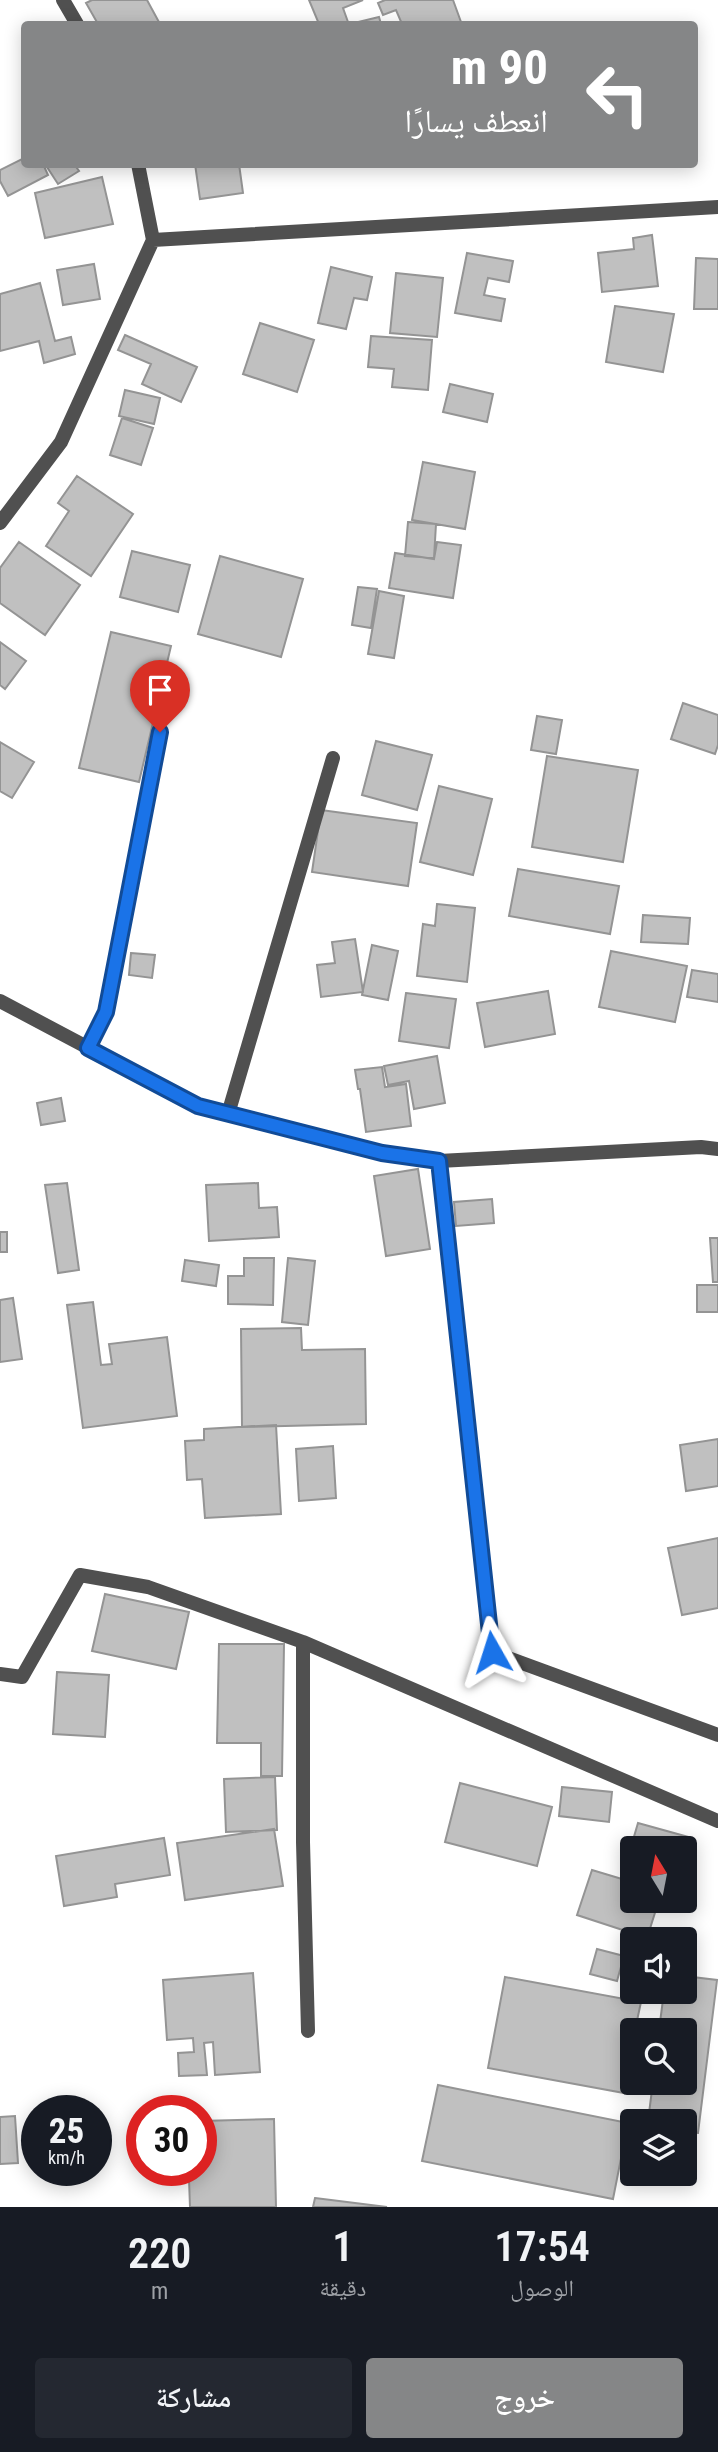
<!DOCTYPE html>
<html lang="ar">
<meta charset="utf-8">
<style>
:root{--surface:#171b24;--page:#242831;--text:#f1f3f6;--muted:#9ea1a6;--accent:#858687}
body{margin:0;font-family:"Roboto Condensed","Noto Naskh Arabic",sans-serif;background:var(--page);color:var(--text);direction:rtl;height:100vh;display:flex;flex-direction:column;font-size:26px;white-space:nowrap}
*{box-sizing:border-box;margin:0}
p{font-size:23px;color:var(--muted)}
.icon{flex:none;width:38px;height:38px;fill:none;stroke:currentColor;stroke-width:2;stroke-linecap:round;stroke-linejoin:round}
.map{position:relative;height:2207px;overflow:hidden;direction:ltr}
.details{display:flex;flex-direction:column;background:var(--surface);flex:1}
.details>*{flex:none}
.banner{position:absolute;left:21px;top:21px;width:677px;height:147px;border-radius:7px;box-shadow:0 4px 18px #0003;direction:rtl;background:#858687;color:#fff;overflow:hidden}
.needle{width:46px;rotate:350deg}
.tools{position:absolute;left:620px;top:1836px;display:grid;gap:14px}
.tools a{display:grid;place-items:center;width:77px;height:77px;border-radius:7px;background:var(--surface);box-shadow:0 4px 18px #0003;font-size:35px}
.speed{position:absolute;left:21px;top:2095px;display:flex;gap:14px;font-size:35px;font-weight:700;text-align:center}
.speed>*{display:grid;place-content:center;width:91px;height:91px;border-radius:50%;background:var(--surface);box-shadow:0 4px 18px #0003;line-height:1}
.speed small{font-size:18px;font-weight:400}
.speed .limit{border:10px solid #d22;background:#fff;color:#111}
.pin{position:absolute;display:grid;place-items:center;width:60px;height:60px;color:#fff;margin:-72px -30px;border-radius:50% 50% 50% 0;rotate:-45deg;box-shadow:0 0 7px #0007}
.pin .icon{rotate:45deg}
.me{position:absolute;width:77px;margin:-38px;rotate:354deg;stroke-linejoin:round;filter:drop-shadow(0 0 5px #0008)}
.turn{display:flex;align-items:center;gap:24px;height:147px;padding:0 35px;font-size:32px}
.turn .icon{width:91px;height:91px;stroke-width:2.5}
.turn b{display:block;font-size:49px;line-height:60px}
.eta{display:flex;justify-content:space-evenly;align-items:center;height:119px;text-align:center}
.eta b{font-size:42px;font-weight:600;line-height:49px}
.action{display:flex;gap:14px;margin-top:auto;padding:14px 35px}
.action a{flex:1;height:80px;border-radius:7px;background:var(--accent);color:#fff;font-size:28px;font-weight:600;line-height:80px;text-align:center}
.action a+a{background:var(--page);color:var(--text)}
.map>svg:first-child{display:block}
.building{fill:#c0c0c0;stroke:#949494;stroke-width:2}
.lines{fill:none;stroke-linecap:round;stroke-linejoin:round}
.street{stroke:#505050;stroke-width:14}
.route-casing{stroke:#114b97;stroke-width:18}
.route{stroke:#1a73e8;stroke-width:12}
</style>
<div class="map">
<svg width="718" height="2207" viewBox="0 0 718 2207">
<rect width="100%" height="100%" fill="#fff"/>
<!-- building -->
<path class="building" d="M92,0H147L160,24H98L86,3Z
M309,0H363L343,8L348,22L342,24H319Z
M385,0H453L461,22L453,24H402L396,10L383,15L378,3Z
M379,17L381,24H350Z
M24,158V164H43L48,175L8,196L0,181V170Z
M51,164H74L79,171L58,184L47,167Z
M195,164H239L243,193L200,199Z
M102,177L113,224L45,238L35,193Z
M652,235L658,286L602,292L598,253L634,249L633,238Z
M467,253L513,261L509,282L488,278L484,295L505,299L501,321L455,313Z
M696,258L718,259V309H694Z
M94,264L100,299L63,305L57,270Z
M331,267L372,277L367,300L354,298L346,329L318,323Z
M396,273L443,278L437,337L390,333Z
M40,283L55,341L71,337L75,354L44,363L39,341L0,351V294Z
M615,306L674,314L663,372L606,362Z
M260,323L314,340L297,392L243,374Z
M125,335L197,367L181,402L142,384L151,364L118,350Z
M371,336L432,340L428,390L392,387L394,369L368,367Z
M450,384L493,394L487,422L443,412Z
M125,390L160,398L154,424L119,416Z
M122,418L153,428L141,465L110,455Z
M423,462L475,472L465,529L412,520Z
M77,476L133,514L91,576L46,546L69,511L58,503Z
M408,522L436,524L434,558L405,556Z
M19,542L80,585L45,635L0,603V568Z
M437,542L461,545L453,598L389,588L395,553L434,559Z
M132,551L190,565L178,612L120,597Z
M220,556L303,579L281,657L198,634Z
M358,587L377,589L371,628L352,625Z
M379,591L404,596L394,658L368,654Z
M111,632L171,646L139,782L79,768Z
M0,642L26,661L5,689L0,685Z
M683,703L718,715V745L715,754L671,739Z
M537,716L562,720L556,754L531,750Z
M376,741L432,755L417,810L362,795Z
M0,742L34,762L12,798L0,791Z
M547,756L638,770L623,862L532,847Z
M439,786L492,799L473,875L420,862Z
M321,810L417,823L408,886L312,872Z
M518,869L619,886L610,934L509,916Z
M437,904L475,908L467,982L417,976L423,924L435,926Z
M643,915L690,918L688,944L641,942Z
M355,939L363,992L321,997L317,965L335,963L332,942Z
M372,945L398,951L388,1000L362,995Z
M611,951L687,966L675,1022L599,1007Z
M131,953L155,955L152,978L129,975Z
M692,970L718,974V1002L687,997Z
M548,991L555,1034L485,1047L477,1003Z
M406,993L456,999L449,1048L399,1041Z
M437,1056L445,1103L414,1109L409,1081L388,1085L384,1066Z
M382,1067L385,1087L406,1084L411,1126L366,1132L360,1089H358L355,1070Z
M61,1098L65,1121L41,1125L37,1103Z
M418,1169L430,1249L386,1256L374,1176Z
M67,1183L79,1270L58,1273L45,1185Z
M258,1183L259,1208L277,1207L279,1237L209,1241L206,1185Z
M492,1199L494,1223L456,1226L454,1202Z
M0,1232H7V1252H0Z
M710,1238H718V1282H713Z
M244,1258H274L273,1305L228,1304V1276H244Z
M288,1258L315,1261L308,1325L282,1322Z
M185,1260L219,1265L216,1286L182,1281Z
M697,1285H718V1312H697Z
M13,1298L22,1359L0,1362V1300Z
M93,1302L101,1365L112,1364L109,1344L167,1337L177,1416L83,1428L67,1305Z
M301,1328L302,1350L365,1349L366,1424L242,1427L241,1329Z
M276,1425L281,1514L205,1518L202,1479L187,1480L185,1441L204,1440V1429Z
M718,1439V1486L686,1491L680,1445Z
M333,1446L336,1498L299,1501L296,1449Z
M718,1538V1608L682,1615L668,1548Z
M105,1594L189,1612L176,1669L92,1651Z
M219,1644H284L282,1776H261V1743H217Z
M57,1672L109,1675L105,1737L53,1734Z
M275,1777L277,1830L226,1832L224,1779Z
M460,1783L552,1807L537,1866L445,1842Z
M562,1787L612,1792L609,1822L559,1816Z
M638,1823L692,1838L684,1866V1848H632V1858L628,1857Z
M274,1829L283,1886L185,1900L177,1843Z
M164,1838L170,1875L115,1884L117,1897L64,1906L56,1856Z
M592,1870L632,1882V1900H659L647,1938L577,1915Z
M597,1949L624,1956L617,1981L590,1974Z
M253,1973L260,2072L215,2075L213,2042L204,2043L207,2075L179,2076L178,2053L194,2052L193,2038L167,2040L163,1980Z
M684,1976L717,1980L698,2133L684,2132V2121H648L653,2082H684V2030H659L664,1992H684Z
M505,1977L641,2002L635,2030H632V2050L624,2093L488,2068Z
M438,2085L628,2123L613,2199L422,2161Z
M15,2116L18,2163L0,2164V2117Z
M274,2119L276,2207H190L189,2179H175V2170H201V2121Z
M315,2198L387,2207H313Z"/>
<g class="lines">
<!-- street -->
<path class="street" d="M63,0L77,24
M153,240L718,207
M0,523L61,442L153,240L138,164
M0,1001L198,1106L382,1153L439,1161L701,1147L718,1149
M88,1048L106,1012L160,732
M228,1114L333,758
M439,1161L492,1652L718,1735
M303,1642V1842L308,2031
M0,1674L22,1677L80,1575L148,1587L303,1642L718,1821"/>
</g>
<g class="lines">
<!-- route casing -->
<g class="route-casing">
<path id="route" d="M160,732L106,1012L88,1048L198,1106L382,1153L439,1161L492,1652"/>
</g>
<!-- route -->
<use href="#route" class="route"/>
</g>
</svg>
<div class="tools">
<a><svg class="needle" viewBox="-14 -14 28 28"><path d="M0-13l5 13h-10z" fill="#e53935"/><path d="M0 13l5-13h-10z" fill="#9ea1a6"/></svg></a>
<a><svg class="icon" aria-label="sound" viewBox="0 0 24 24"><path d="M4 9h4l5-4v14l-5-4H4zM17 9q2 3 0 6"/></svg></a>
<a><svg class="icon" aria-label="search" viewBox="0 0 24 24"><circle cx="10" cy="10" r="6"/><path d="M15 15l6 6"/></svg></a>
<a><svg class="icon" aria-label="layers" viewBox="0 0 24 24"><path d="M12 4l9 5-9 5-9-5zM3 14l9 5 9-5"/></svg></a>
</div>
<div class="speed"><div>25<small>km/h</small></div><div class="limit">30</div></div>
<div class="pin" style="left:160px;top:732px;background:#d93025"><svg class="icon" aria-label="arrive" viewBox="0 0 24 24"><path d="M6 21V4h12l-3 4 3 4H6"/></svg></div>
<svg class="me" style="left:492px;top:1652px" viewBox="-20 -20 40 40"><path d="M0-17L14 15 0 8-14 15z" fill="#1a73e8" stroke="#fff" stroke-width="4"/></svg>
<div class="banner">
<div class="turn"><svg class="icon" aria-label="left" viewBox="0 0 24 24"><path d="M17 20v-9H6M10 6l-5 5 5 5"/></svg><div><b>90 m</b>انعطف يسارًا</div></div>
</div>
</div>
<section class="details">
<div class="eta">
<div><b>17:54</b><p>الوصول</p></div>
<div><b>1</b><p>دقيقة</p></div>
<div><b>220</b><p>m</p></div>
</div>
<div class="action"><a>خروج</a><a>مشاركة</a></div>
</section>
